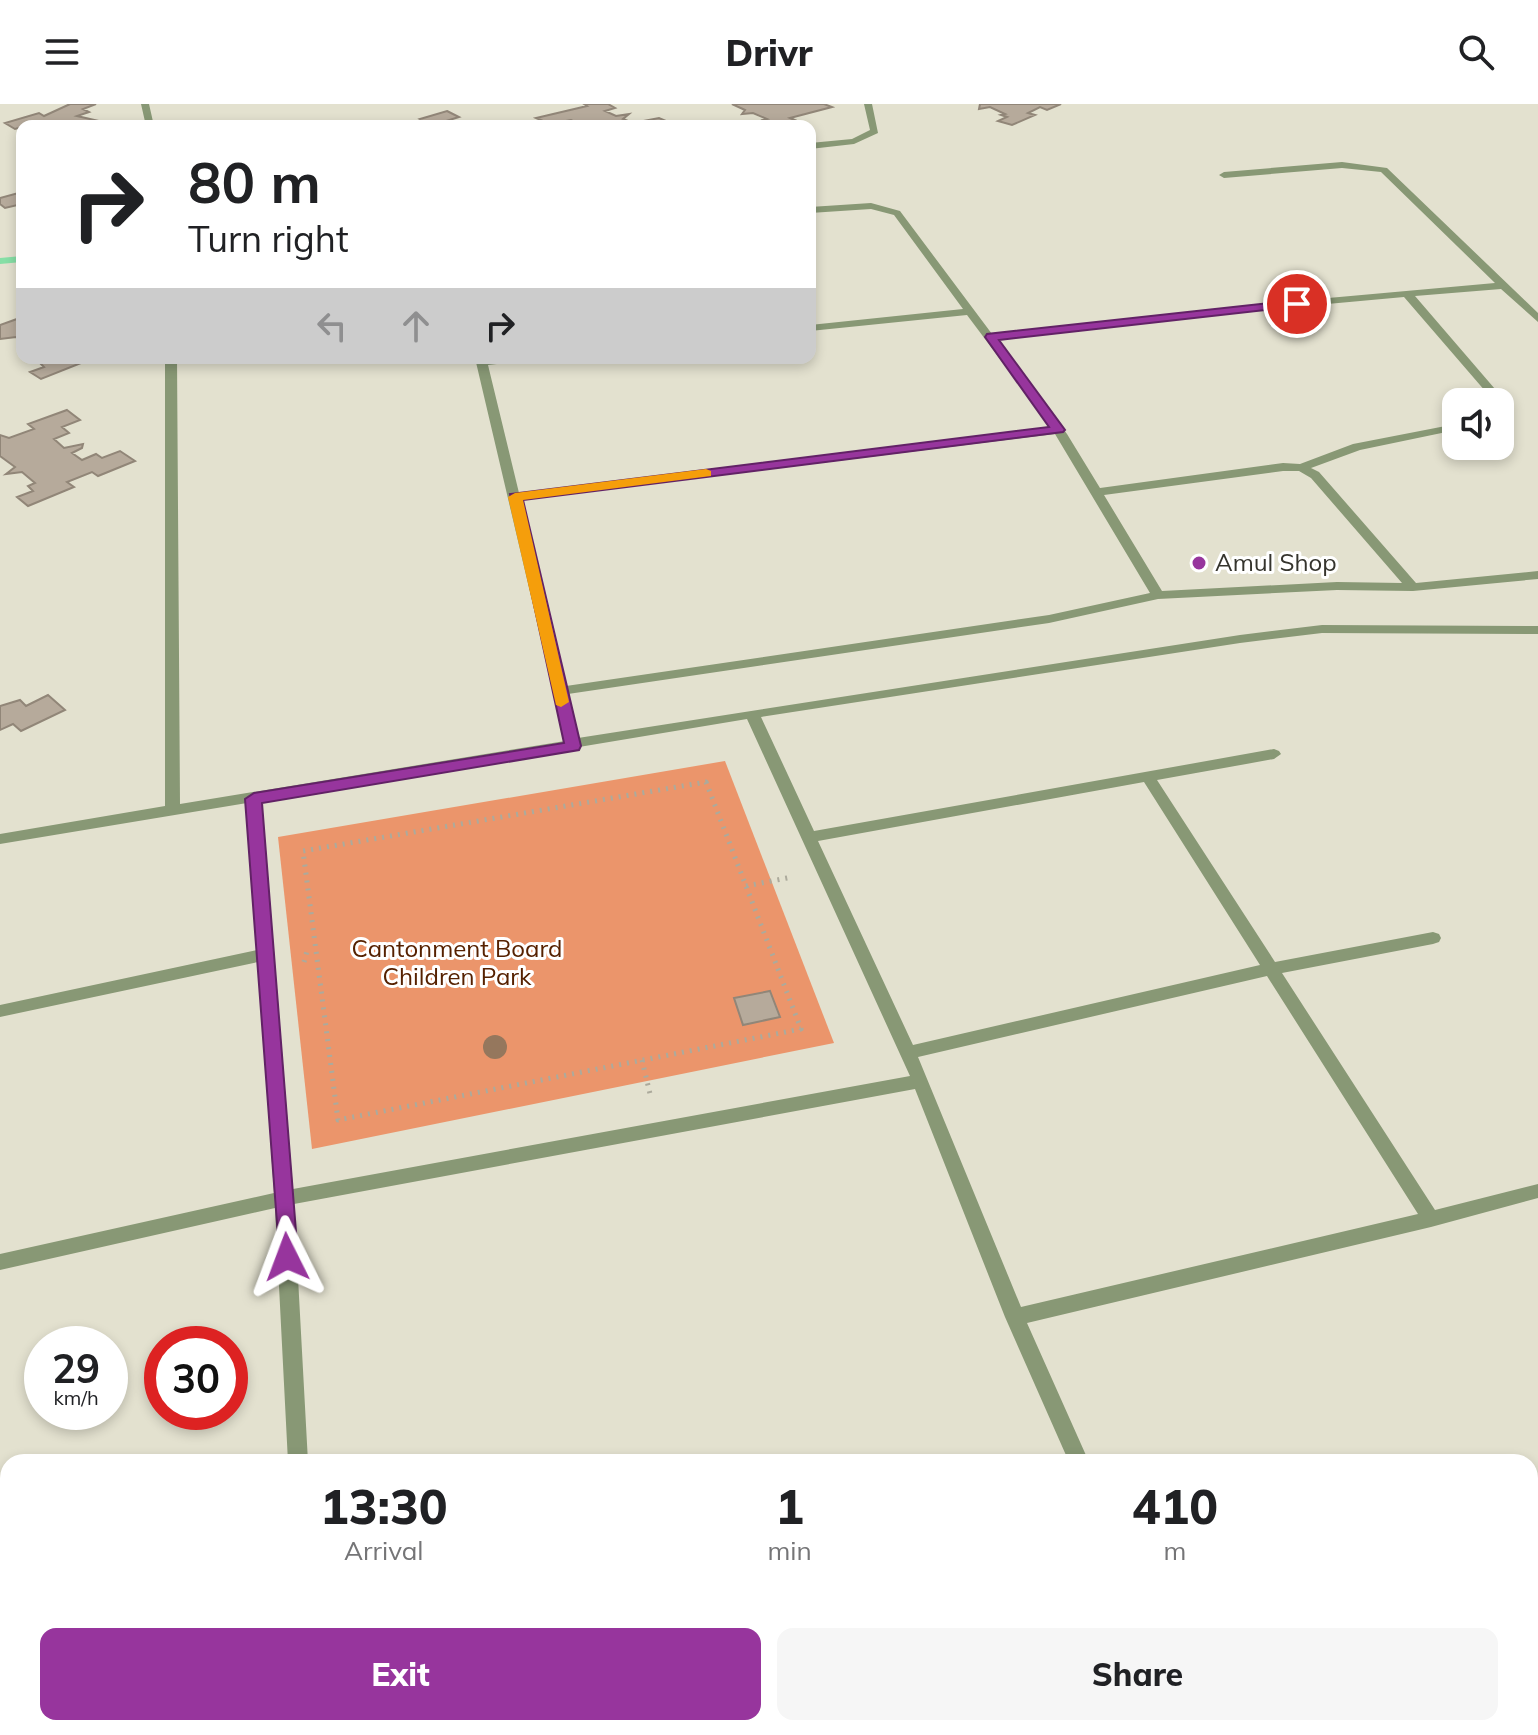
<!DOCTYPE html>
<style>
:root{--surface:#fff;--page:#f6f6f6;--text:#202124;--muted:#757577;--accent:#97359d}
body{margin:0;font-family:Mulish,sans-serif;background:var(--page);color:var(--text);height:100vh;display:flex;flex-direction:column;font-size:30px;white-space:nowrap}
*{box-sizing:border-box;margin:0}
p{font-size:26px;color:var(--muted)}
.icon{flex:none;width:44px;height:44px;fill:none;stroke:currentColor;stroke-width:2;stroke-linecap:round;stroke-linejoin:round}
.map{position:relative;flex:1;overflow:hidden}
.details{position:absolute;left:0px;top:1350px;width:1538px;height:282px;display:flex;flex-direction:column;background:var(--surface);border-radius:24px 24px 0 0;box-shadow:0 4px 12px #0003}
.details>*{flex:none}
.guide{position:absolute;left:16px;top:16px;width:800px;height:244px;border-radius:16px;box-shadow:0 4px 12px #0003;background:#fff;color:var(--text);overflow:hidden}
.controls{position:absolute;left:1442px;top:284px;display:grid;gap:16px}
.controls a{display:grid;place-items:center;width:72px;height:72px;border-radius:16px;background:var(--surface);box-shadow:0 4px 12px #0003;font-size:40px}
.speed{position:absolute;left:24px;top:1222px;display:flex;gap:16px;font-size:40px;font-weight:700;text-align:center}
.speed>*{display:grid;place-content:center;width:104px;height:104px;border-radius:50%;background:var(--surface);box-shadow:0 4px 12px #0003;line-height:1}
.speed small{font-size:20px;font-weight:400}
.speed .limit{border:12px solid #d22;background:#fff;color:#111}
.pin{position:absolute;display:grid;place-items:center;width:68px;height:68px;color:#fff;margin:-34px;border:4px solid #fff;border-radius:50%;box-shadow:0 2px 8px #0007}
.me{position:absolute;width:88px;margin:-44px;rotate:357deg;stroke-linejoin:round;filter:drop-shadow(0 0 6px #0008)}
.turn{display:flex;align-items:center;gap:28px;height:168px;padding:0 40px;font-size:36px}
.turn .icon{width:104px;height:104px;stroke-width:2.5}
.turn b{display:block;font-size:56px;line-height:68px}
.lanes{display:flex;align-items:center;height:76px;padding:0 40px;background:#0003;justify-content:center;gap:40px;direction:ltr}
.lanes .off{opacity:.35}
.eta{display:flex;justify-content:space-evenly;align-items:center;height:136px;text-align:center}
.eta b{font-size:48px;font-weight:800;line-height:56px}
.action{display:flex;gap:16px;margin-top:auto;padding:16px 40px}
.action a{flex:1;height:92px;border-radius:16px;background:var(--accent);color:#fff;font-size:32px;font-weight:800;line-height:92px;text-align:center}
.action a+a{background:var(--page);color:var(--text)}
header{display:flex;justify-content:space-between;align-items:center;height:104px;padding:0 40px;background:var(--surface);font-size:36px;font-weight:800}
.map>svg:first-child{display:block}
.green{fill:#eb956b}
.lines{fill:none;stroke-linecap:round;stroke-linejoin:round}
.stream{fill:#86dfa6;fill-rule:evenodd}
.building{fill:#b6aa9b;stroke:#918678;stroke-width:2}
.path{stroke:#acaa9c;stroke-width:5;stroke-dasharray:2 6;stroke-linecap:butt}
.street{fill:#889875;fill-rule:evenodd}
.tree{fill:#95775d}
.route{fill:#97359d;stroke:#622266;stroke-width:2}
.slow{fill:#f59e0b}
.poi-dot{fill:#97359d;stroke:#fff;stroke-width:3}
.labels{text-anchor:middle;stroke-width:6;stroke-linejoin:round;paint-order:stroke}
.poi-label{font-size:24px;fill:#35342d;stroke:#fff;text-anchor:start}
.park-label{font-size:24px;fill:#562100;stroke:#fff}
</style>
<header><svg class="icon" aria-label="menu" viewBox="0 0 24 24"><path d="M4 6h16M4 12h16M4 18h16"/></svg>Drivr<svg class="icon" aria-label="search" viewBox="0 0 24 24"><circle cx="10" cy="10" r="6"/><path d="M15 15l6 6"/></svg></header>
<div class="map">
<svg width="1538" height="1631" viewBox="0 0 1538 1631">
<rect width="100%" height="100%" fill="#e3e1cf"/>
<!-- green -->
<path class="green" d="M725,657L834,939L312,1045L278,733Z"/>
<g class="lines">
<!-- stream -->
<path class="stream" d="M22,152V158L0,160V154Z"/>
</g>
<!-- building -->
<path class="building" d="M70,0H96L83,5L89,8L77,12L99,17L92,20L96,22L30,21L15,25L5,19L39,9L44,12Z
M584,0H608L615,4L605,7L616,12L629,10L623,15L633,19L659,14L673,20L583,22L571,16L550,20L536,14L587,2Z
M732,0H824L832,3L790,14L797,17L783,22H759L768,19L763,16L767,15L753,9L742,10L745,6Z
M980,0H1061L1047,6L1040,3L1028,9L1035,11L1012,21L998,17L1007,13L1001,11L1005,10L990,3L979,5Z
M447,7L459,13L446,17L454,20L413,22L426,18L420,15Z
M22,88V100L5,104L0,100V94Z
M17,215L22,219V238L16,233L0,235V221Z
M43,254H79L75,255L81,259L41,275L30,268L44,263L40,259L47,256Z
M67,306L80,316L62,323L69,329L54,335L64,344L83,340L82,344L72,349L82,356L96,350L102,354L120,347L135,357L98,372L92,368L67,378L74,383L28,402L17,393L33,387L28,382L35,379L22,368L6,370L15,363L0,352V331L9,334L34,325L28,320Z
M48,591L65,606L21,627L13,620L0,626V602L20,596L26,602Z
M770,887L780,913L743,921L734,894Z"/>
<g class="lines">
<!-- path -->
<path class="path" d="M706,678L801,925L338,1016L303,747Z
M746,782L792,773
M304,858L308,843
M642,956L651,994"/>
<!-- street -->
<path class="street" d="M141,0H149L154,22H146Z
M864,0H872L878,29L854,40L810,45V39L852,35L870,26Z
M1342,58L1387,64L1538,209V218L1501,185L1415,192L1495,285L1502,298L1500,300V298H1490L1486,288L1404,193L1241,208L997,236L1067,330L1100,384L1283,359L1300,360L1353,340L1456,320V326L1360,346L1311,364L1319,368L1416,479L1538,467V475L1413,487L1337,486L1158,495L1049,519L568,590L578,634L1240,531L1322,521L1538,522V530L1322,529L1240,539L761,613L814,727L1274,645L1279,647L1281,650L1274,655L1157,676L1275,858L1433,828L1439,830L1441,834L1439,838L1433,840L1282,869L1435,1106L1538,1080V1094L1431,1123L1027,1219L1089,1358H1069L1005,1213L915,985L294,1100L308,1358H288L275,1104L0,1166V1150L274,1089L258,858L0,913V901L257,846L247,699L0,740V730L165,702V254H177L180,700L565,637L475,254H529L523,257L488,261L519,389L1051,323L967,211L810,227V221L963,205L894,111L871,105L810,109V103L871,99L900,107L992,230L1241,202L1495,179L1381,68L1342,64L1224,74L1219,71L1224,68ZM1055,330L1150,489L1049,511L566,582L521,396ZM1283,367H1299L1311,374L1402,479L1337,478L1162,487L1104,391ZM747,615L910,972L293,1085L262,696L568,645L573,647L579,643ZM1144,678L1260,861L913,941L818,737ZM1267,872L1418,1110L1021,1203L918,953Z
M288,1624H312V1631H288Z
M676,1624H719L716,1631H673Z
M1176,1624H1200L1202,1631H1178Z"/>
</g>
<!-- trees -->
<circle class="tree" cx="495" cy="943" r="12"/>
<!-- route -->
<path class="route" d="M1297,196L1303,200L1301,202L999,236L1065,326L1063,328L523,396L581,642L579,646L262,699L298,1153L295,1159H280L245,695L254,689L564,639L510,390L1049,323L985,233L987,230Z"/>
<!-- slow -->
<path class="slow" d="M706,365L711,367V372L523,396L569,598L561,603L556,601L508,393L515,389Z"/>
<!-- markers -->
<circle class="poi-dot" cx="1199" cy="459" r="8"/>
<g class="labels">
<!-- poi labels -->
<g class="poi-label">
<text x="1215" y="467">Amul Shop</text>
</g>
<!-- park labels -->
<g class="park-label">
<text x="457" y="853">Cantonment Board<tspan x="457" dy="28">Children Park</tspan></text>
</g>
</g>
</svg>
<div class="controls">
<a><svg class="icon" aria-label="sound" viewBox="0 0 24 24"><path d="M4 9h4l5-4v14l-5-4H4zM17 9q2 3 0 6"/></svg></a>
</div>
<div class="speed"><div>29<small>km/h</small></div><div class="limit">30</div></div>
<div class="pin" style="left:1297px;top:200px;background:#d93025"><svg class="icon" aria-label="arrive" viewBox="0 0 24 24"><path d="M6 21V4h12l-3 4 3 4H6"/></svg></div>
<svg class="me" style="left:287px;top:1153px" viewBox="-20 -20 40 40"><path d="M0-17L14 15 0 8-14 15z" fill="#97359d" stroke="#fff" stroke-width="4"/></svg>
<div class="guide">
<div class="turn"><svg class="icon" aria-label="right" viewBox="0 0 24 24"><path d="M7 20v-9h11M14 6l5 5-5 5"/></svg><div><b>80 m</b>Turn right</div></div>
<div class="lanes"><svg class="icon off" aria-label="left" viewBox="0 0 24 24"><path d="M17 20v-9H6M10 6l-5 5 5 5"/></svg><svg class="icon off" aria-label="ahead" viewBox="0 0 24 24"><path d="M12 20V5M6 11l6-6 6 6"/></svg><svg class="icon" aria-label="right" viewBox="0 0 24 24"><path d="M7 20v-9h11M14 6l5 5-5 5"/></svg></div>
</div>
<section class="details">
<div class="eta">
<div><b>13:30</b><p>Arrival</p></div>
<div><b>1</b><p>min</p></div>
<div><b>410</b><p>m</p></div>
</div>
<div class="action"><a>Exit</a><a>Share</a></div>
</section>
</div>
